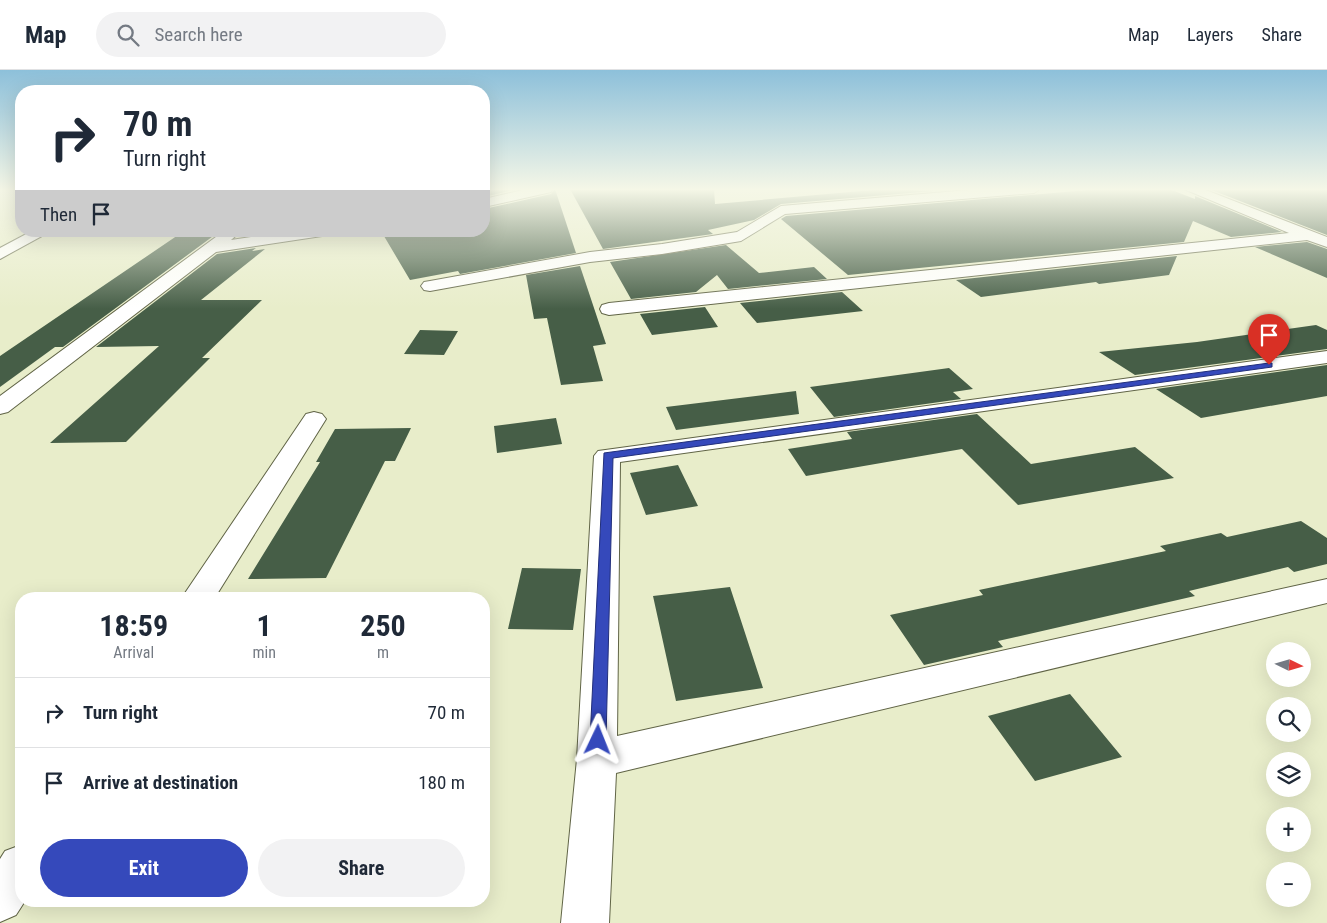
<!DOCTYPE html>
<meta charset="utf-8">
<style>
:root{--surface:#fff;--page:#f2f2f3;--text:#1f2937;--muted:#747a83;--line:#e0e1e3;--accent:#3549bb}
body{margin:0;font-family:"Roboto Condensed",sans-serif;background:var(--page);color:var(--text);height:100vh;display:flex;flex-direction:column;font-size:19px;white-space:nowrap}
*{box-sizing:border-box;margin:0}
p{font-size:16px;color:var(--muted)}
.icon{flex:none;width:28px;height:28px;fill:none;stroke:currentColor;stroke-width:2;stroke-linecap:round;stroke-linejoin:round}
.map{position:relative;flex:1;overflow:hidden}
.panel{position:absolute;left:15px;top:522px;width:475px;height:315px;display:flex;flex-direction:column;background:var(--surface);border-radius:20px;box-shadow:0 5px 20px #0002}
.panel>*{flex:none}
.hud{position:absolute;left:15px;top:15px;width:475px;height:152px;border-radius:20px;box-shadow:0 5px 20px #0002;background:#fff;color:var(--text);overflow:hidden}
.needle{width:32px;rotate:95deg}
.fabs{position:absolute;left:1266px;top:572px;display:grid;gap:10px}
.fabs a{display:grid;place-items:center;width:45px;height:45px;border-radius:50%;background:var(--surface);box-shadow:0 5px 20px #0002;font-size:25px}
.pin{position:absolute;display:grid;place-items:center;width:42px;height:42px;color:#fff;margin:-51px -21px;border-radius:50% 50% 50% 0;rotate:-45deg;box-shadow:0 0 5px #0007}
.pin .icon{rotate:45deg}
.me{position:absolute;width:55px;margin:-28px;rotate:2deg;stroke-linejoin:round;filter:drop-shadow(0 0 4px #0008)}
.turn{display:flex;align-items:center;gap:18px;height:105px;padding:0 25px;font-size:22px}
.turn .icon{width:65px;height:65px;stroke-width:2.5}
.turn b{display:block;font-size:35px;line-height:42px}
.then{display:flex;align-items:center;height:48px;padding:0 25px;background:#0003;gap:10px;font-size:19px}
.eta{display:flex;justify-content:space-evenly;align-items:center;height:85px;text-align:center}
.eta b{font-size:30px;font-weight:700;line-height:35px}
.action{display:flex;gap:10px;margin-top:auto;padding:10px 25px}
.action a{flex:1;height:58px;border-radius:30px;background:var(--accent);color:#fff;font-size:20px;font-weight:700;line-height:58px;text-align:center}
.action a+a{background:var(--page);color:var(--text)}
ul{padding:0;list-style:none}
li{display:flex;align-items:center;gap:15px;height:70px;padding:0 25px;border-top:1px solid var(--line)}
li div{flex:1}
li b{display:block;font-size:19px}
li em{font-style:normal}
header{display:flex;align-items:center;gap:30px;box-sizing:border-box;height:70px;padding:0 25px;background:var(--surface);border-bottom:1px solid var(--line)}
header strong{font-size:24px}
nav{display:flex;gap:28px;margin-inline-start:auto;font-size:18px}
.search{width:350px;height:45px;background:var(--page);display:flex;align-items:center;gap:12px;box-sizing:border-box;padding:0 18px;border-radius:28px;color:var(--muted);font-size:19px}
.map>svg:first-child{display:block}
.building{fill:#465e47}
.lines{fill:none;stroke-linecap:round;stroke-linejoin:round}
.street-casing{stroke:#606446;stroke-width:2}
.street{fill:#fff;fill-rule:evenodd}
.route{fill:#3549bb;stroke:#222f7a}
</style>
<header>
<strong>Map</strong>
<div class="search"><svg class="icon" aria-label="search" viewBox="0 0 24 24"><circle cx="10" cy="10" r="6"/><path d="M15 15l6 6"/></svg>Search here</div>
<nav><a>Map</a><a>Layers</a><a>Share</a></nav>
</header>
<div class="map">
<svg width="1327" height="853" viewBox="0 0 1327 853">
<rect width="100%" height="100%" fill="#e8edca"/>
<!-- building -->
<path class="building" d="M484,119H517L484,127Z
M555,119L576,183L460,204L458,201L410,210L381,161H484V139L551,124Z
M570,119H714L715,134L884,119L933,121L781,134L754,150L708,160L713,164L603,179Z
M1099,119H1169L1195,129V126L1282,162L1231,167L1193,151L1184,172L848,205L781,149L786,146Z
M1209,119H1327V165Z
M184,161H220L63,277H55L0,317V286Z
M1307,172L1327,179V208L1255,177Z
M726,175L759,203L814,197L827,209L728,219L717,205L696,222L631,229L610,192Z
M256,178L252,181L265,179L201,230H262L202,288H210L126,372L50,373L159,276L96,277L217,184Z
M1177,186L1169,205L1099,214L1096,212L981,227L956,210Z
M580,196L606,274L593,276L603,311L561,315L547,248L534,249L526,205Z
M842,222L863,241L757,253L740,233Z
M705,237L718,257L652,265L640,244Z
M1316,255L1327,260V279L1135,305L1099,282L1197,272Z
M420,260L458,261L444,285L404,284Z
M1327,295V326L1201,348L1156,319Z
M949,298L973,319L953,322L961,329L834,347L810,317Z
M796,321L799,344L676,360L666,337Z
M977,344L1031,394L1135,377L1174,408L1018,435L962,379L806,406L788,379L852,369L847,362Z
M556,348L562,374L497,383L494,356Z
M411,358L395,391H385L326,508L248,509L320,392H316L335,359Z
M678,395L698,436L646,445L630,403Z
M1301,451L1327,468V494L1294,502L1288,497L1189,521L1195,526L998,571L1003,577L924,595L890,545L983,525L979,520L1166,481L1160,476L1221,463L1227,467Z
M522,498L581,499L573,560L508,559Z
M730,517L763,618L676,631L653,526Z
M1070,624L1122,687L1035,711L988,646Z"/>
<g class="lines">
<!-- street casing -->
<g class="street-casing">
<path id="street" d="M527,119H552L551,122L484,137V129Z
M981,119H1040L1034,123L785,144L741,171L662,184L590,192L430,221L424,220L421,216L424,212L430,211L590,182L662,174L737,162L781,136Z
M1184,119H1203L1327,167V177L1307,170L609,245L602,243L600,239L602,235L609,233L1289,163Z
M32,161H51L0,189V178Z
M224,161H241L231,170L291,161H329L322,166L216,182L8,342L0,344V326Z
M1327,281V293L620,392L617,666L1327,509V533L616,703L609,853H561L577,689L594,386L598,381Z
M314,342L322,344L326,349L214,529H181L306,344Z
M21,775V831H25L16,845L0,852V789L5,781Z"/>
</g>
<!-- street -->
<use href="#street" class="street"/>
</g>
<!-- sky -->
<linearGradient id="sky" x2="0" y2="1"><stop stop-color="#8dc0da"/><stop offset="0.5" stop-color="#f5f7e7"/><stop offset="1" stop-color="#f5f7e7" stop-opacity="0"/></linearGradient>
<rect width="1327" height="239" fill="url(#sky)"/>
<!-- route -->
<path class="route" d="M1269,293H1272V297L613,388L606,670L604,676L598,678L592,676L590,670L604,383Z"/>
</svg>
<div class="fabs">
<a><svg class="needle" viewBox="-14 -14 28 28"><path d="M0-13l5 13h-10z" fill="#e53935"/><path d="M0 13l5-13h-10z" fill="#747a83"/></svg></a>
<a><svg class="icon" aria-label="search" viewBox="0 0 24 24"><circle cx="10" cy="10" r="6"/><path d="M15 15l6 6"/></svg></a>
<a><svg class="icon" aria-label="layers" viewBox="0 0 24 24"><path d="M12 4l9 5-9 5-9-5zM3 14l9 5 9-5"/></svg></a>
<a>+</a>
<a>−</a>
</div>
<div class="pin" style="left:1269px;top:295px;background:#d93025"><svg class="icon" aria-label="arrive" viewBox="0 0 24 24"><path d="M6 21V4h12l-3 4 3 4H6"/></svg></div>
<svg class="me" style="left:598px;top:670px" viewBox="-20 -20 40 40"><path d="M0-17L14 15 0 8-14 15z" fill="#3549bb" stroke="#fff" stroke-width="4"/></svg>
<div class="hud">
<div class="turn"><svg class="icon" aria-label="right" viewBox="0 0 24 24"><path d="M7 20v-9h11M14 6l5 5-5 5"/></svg><div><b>70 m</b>Turn right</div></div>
<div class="then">Then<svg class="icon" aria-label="arrive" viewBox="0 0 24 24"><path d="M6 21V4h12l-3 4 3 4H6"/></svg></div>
</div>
<section class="panel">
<div class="eta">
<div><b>18:59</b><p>Arrival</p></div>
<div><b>1</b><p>min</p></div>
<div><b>250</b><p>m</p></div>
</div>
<ul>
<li><svg class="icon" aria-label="right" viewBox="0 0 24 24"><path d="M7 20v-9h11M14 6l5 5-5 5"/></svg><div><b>Turn right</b></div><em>70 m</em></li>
<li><svg class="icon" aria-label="arrive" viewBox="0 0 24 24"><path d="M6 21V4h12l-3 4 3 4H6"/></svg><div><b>Arrive at destination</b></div><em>180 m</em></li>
</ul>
<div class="action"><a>Exit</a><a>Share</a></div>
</section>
</div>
